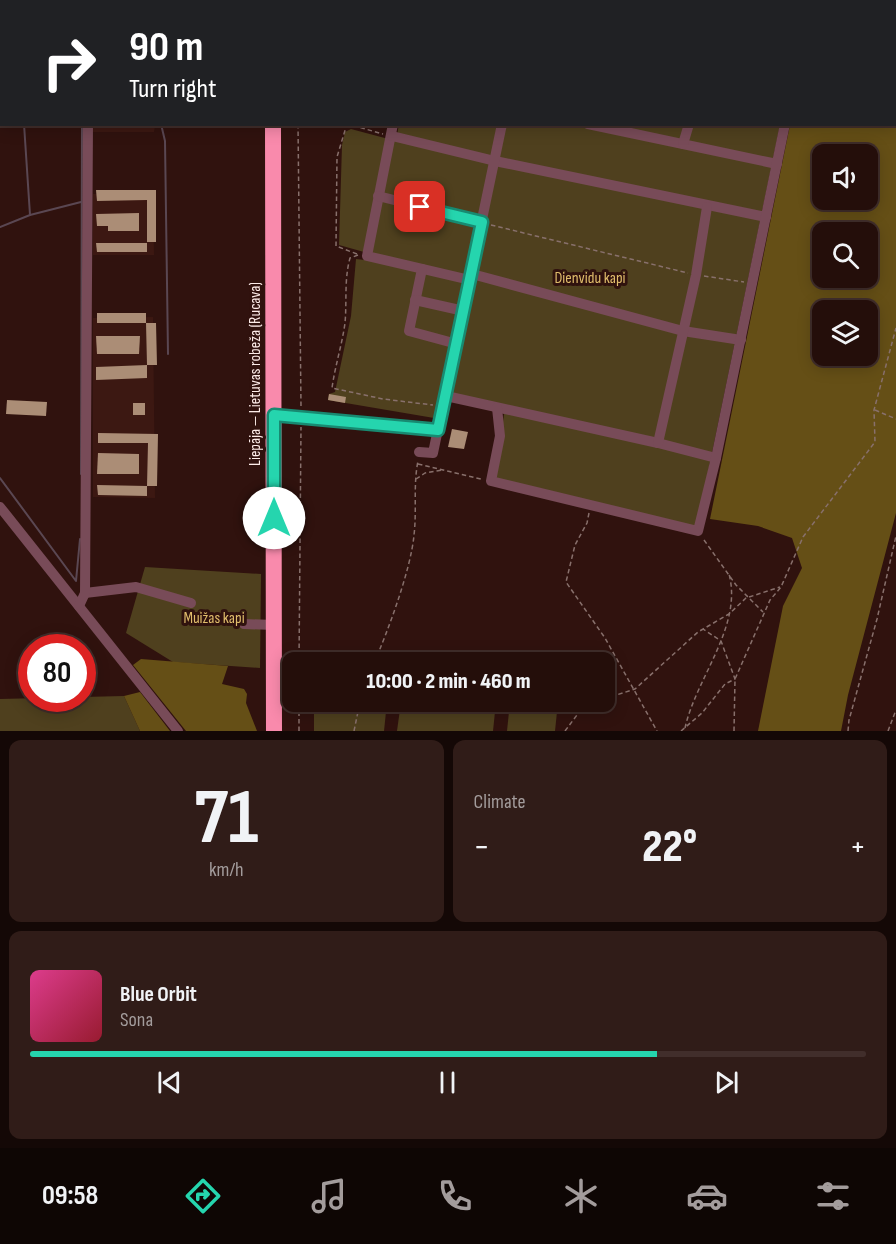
<!DOCTYPE html>
<html lang="en">
<head>
<meta charset="utf-8">
<style>
  body { margin:0; font-family:"Sofia Sans Condensed",sans-serif; background:#301c18; color:#f1f3f6; height:100vh; display:flex; flex-direction:column; font-size:22px; white-space:nowrap }
  * { box-sizing:border-box; margin:0 }
  p { font-size:20px; color:#a39c9c }
  .icon { flex:none; width:33px; height:33px; fill:none; stroke:currentColor; stroke-width:2; stroke-linecap:round; stroke-linejoin:round }
  .map { position:relative; height:731px; overflow:hidden }
  .details { display:flex; flex-direction:column; gap:9px; padding:9px; background:#140806; flex:1 }
  .details>* { flex:none }
  .top-card { position:absolute; left:0px; top:0px; width:897px; height:126px; box-shadow:0 3px 15px #0003,0 0 0 2px #412e2b; background:#202124; color:#fff; overflow:hidden }
  .tools { position:absolute; left:812px; top:144px; display:grid; gap:12px }
  .tools a { display:grid; place-items:center; width:66px; height:66px; border-radius:12px; background:#240e0a; box-shadow:0 3px 15px #0003,0 0 0 2px #412e2b; font-size:30px }
  .speed { position:absolute; left:18px; top:634px; display:flex; gap:12px; font-size:30px; font-weight:700; text-align:center }
  .speed>* { display:grid; place-content:center; width:78px; height:78px; border-radius:50%; background:#240e0a; box-shadow:0 3px 15px #0003,0 0 0 2px #412e2b; line-height:1 }
  .speed .limit { border:9px solid #d22; background:#fff; color:#111 }
  .pin { position:absolute; display:grid; place-items:center; width:51px; height:51px; color:#fff; margin:-26px; border-radius:12px; box-shadow:0 3px 9px #0006 }
  .me { position:absolute; width:66px; margin:-33px; rotate:0deg; stroke-linejoin:round; filter:drop-shadow(0 0 4px #0008) }
  .turn { display:flex; align-items:center; gap:21px; height:126px; padding:0 30px; font-size:27px }
  .turn .icon { width:78px; height:78px; stroke-width:2.5 }
  .turn b { display:block; font-size:42px; line-height:51px }
  .big { font-size:45px; font-weight:800; line-height:1.1 }
  .details .card { flex:1; display:flex; flex-direction:column; justify-content:center; gap:9px; min-width:0; padding:0 21px; border-radius:12px; background:#301c18 }
  .details .dial { align-items:center; gap:0 }
  .dial b { font-size:78px; line-height:1 }
  .song { display:flex; align-items:center; gap:18px }
  .cover { width:72px; height:72px; border-radius:9px; background:linear-gradient(135deg,hsl(330 70% 55%),hsl(350 70% 35%)) }
  .played { height:6px; border-radius:3px; background:linear-gradient(90deg,#25d5ae 75%,#412e2b 75%) }
  .keys { display:flex; justify-content:space-around; direction:ltr }
  .heat { display:flex; justify-content:space-between; align-items:center; font-size:33px; direction:ltr }
  .details .tiles { flex:1; display:grid; gap:9px; grid-template-columns:1fr 1fr }
  .card:last-child { grid-column:span 2 }
  .trip { position:absolute; left:282px; top:652px; width:333px; height:60px; border-radius:12px; background:#240e0a; box-shadow:0 3px 15px #0003,0 0 0 2px #412e2b; font-weight:800; line-height:60px; text-align:center }
  .tabs { display:flex; height:96px; justify-content:space-around; align-items:center; background:#0e0604; color:#a39c9c }
  .tabs .icon { width:42px; height:42px }
  .tabs .active { color:#25d5ae }
  .tabs b { font-size:27px; color:#f1f3f6 }
  .map>svg:first-child { display:block }
</style>
</head>
<body>
<div class="map">
<svg width="896" height="731" viewBox="0 0 896 731">
  <rect width="100%" height="100%" fill="#30120e"/>
  <!-- built -->
  <g fill="#3c1812">
    <polygon points="92,125 155,125 154,132 92,132"/>
    <polygon points="153,193 154,255 93,255 93,194"/>
    <polygon points="153,317 155,498 93,497 93,318"/>
  </g>
  <!-- green -->
  <g fill="#4f401e">
    <polygon points="629,0 794,0 629,2"/>
    <polygon points="399,124 780,125 697,525 694,528 496,479 504,414 441,391 434,418 328,400 329,394 335,392 351,316 356,259 365,260 364,252 339,245 342,145 345,132 351,129 396,141"/>
    <polygon points="145,567 261,574 260,668 173,662 126,633"/>
    <polygon points="124,696 140,731 0,731 0,699"/>
    <polygon points="314,702 387,702 384,731 314,731"/>
    <polygon points="401,702 496,702 493,731 397,731"/>
    <polygon points="510,702 558,702 555,731 507,731"/>
  </g>
  <!-- forest -->
  <g fill="#654f16" fill-rule="evenodd">
    <path d="M896,49V513L848,695L841,731H758L783,606L802,568L792,538L758,526L710,519L790,125L896,124ZM822,154H867V200H822ZM822,232H867V278H822ZM822,310H867V356H822Z"/>
    <polygon points="141,659 228,666 222,684 244,689 247,694 246,703 257,731 186,731 133,665"/>
    <polygon points="140,692 170,731 140,731 124,696"/>
  </g>
  <g fill="none" stroke-linecap="round" stroke-linejoin="round">
    <!-- stream -->
    <g stroke="#5a4752" stroke-width="2">
      <polyline points="15,0 15,2"/>
      <polyline points="109,0 109,2"/>
      <polyline points="24,124 30,215"/>
      <polyline points="161,124 165,141 168,354"/>
      <polyline points="0,227 30,215 81,202"/>
      <polyline points="81,474 82,124"/>
      <polyline points="0,478 76,581 80,539"/>
    </g>
  </g>
  <!-- building -->
  <g fill="#ab8d76">
    <rect x="97" y="124" width="59" height="4"/>
    <polygon points="96,190 156,190 156,242 147,242 147,200 97,201"/>
    <polygon points="139,213 139,231 108,231 108,226 97,226 96,214"/>
    <polygon points="96,243 147,243 147,252 97,252"/>
    <rect x="97" y="313" width="49" height="10"/>
    <polygon points="146,323 156,323 157,365 147,365 147,378 96,380 96,367 147,365"/>
    <polygon points="96,336 140,336 139,354 97,354"/>
    <polygon points="329,394 346,397 345,403 328,400"/>
    <polygon points="7,400 47,402 46,416 6,414"/>
    <rect x="133" y="403" width="12" height="12"/>
    <polygon points="452,429 468,432 464,449 448,447"/>
    <polygon points="98,433 158,434 157,486 147,486 148,443 98,443"/>
    <polygon points="98,453 139,454 139,474 97,474"/>
    <polygon points="97,485 147,486 147,496 98,495"/>
  </g>
  <g fill="none" stroke-linecap="round" stroke-linejoin="round">
    <!-- path -->
    <g stroke="#88706c" stroke-width="1.5" stroke-dasharray="4.5 3" stroke-linecap="butt">
      <polyline points="289,0 289,2"/>
      <polyline points="298,124 301,407"/>
      <polyline points="491,225 688,273"/>
      <polyline points="357,254 336,246 337,157 346,127 355,126 383,134"/>
      <path d="M358,255L350,258C344,280 347,301 345,323C342,345 335,366 332,388L383,399L433,405"/>
      <polyline points="704,276 744,282"/>
      <polyline points="875,410 896,419"/>
      <polyline points="418,464 481,479"/>
      <polyline points="416,479 425,473 442,470"/>
      <polyline points="589,513 587,523 575,545 566,582 605,638 657,731"/>
      <polyline points="704,540 736,585 763,612"/>
      <polyline points="299,663 301,427"/>
      <path d="M374,663C388,631 411,569 414,535C417,510 413,486 418,461"/>
      <polyline points="604,699 635,689 698,632 729,614 746,598 780,587"/>
      <path d="M685,728C696,678 743,626 729,574"/>
      <polyline points="299,731 299,702"/>
      <polyline points="354,731 360,702"/>
      <polyline points="565,731 583,707 596,702"/>
      <polyline points="681,731 702,713 725,684 735,679 721,641 703,629"/>
      <polyline points="734,731 735,679 770,600 781,587 803,537 875,442 874,410 896,328"/>
      <polyline points="848,731 849,720 877,619 896,536"/>
      <polyline points="888,731 896,710"/>
    </g>
    <!-- minor -->
    <g stroke="#784b58" stroke-width="10">
      <polyline points="805,0 806,2"/>
      <polyline points="624,2 624,0"/>
      <polyline points="717,2 717,0"/>
      <polyline points="393,124 367,256 470,280"/>
      <polyline points="588,124 777,164"/>
      <polyline points="392,136 495,161 766,217"/>
      <polyline points="683,144 689,124"/>
      <polyline points="378,196 482,222"/>
      <polyline points="422,269 409,331 457,344"/>
      <polyline points="472,274 683,331 741,340"/>
      <polyline points="415,300 464,311"/>
      <polyline points="446,396 658,443 716,458"/>
      <polyline points="497,408 500,436 491,481 698,531 716,458 785,124"/>
      <polyline points="274,415 438,430"/>
      <polyline points="658,443 696,275 707,207"/>
      <polyline points="419,452 433,453 502,124"/>
      <polyline points="0,507 178,731"/>
      <polyline points="85,593 136,587 191,603"/>
      <polyline points="79,606 85,593 88,124"/>
      <polyline points="244,624 274,625"/>
    </g>
    <!-- highway -->
    <g stroke="#f98aac" stroke-width="16">
      <polyline points="273,0 273,2"/>
      <polyline points="273,124 274,731"/>
    </g>
  </g>
  <g fill="none" stroke-linecap="round" stroke-linejoin="round">
    <!-- route casing -->
    <g stroke="#188a71" stroke-width="15">
      <polyline id="route" points="274,518 274,415 438,430 482,222 420,207"/>
    </g>
    <!-- route -->
    <use href="#route" stroke="#25d5ae" stroke-width="10"/>
  </g>
  <g text-anchor="middle" dominant-baseline="central" stroke-width="6" stroke-linejoin="round" paint-order="stroke">
    <!-- park labels -->
    <g font-size="16" fill="#e0bd6c" stroke="#30120e">
      <text x="590" y="278">Dienvidu kapi</text>
      <text x="214" y="618">Muižas kapi</text>
    </g>
    <!-- street labels -->
    <g font-size="16" fill="#fdece9" stroke="#30120e">
      <text transform="translate(255 374) rotate(-90)">Liepāja — Lietuvas robeža (Rucava)</text>
    </g>
  </g>
</svg>
<div class="tools">
<a><svg class="icon" aria-label="sound" viewBox="0 0 24 24"><path d="M4 9h4l5-4v14l-5-4H4zM17 9q2 3 0 6"/></svg></a>
<a><svg class="icon" aria-label="search" viewBox="0 0 24 24"><circle cx="10" cy="10" r="6"/><path d="M15 15l6 6"/></svg></a>
<a><svg class="icon" aria-label="layers" viewBox="0 0 24 24"><path d="M12 4l9 5-9 5-9-5zM3 14l9 5 9-5"/></svg></a>
</div>
<div class="speed"><div class="limit">80</div></div>
<div class="pin" style="left:420px;top:207px;background:#d93025"><svg class="icon" aria-label="arrive" viewBox="0 0 24 24"><path d="M6 21V4h12l-3 4 3 4H6"/></svg></div>
<svg class="me" style="left:274px;top:518px" viewBox="-20 -20 40 40"><circle r="19" fill="#fff"/><path d="M0-13L10 11 0 6-10 11z" fill="#25d5ae"/></svg>
<div class="trip">10:00 · 2 min · 460 m</div>
<div class="top-card">
<div class="turn"><svg class="icon" aria-label="right" viewBox="0 0 24 24"><path d="M7 20v-9h11M14 6l5 5-5 5"/></svg><div><b>90 m</b>Turn right</div></div>
</div>
</div>
<section class="details">
<div class="tiles">
<div class="card dial"><b>71</b><p>km/h</p></div>
<div class="card"><p>Climate</p>
<div class="heat"><a>−</a><b class="big">22°</b><a>+</a></div>
</div>
<div class="card">
<div class="song"><i class="cover"></i><div><b>Blue Orbit</b><p>Sona</p></div></div>
<div class="played"></div>
<div class="keys"><svg class="icon" aria-label="previous" viewBox="0 0 24 24"><path d="M18 5L8 12l10 7zM5 5v14"/></svg><svg class="icon" aria-label="pause" viewBox="0 0 24 24"><path d="M8 5v14M16 5v14"/></svg><svg class="icon" aria-label="next" viewBox="0 0 24 24"><path d="M6 5l10 7-10 7zM19 5v14"/></svg></div>
</div>
</div>
</section>
<nav class="tabs">
<b>09:58</b>
<svg class="icon active" aria-label="directions" viewBox="0 0 24 24"><path d="M12 3l9 9-9 9-9-9zM9 14v-3h6M13 9l2 2-2 2"/></svg>
<svg class="icon" aria-label="music" viewBox="0 0 24 24"><path d="M9 18V5l10-2v13"/><circle cx="6" cy="18" r="3"/><circle cx="16" cy="16" r="3"/></svg>
<svg class="icon" aria-label="phone" viewBox="0 0 24 24"><path d="M5 4h4l2 5-3 2q2 4 5 5l2-3 5 2v4C11 20 4 13 5 4z"/></svg>
<svg class="icon" aria-label="climate" viewBox="0 0 24 24"><path d="M12 3v18M4 7l16 10M4 17L20 7"/></svg>
<svg class="icon" aria-label="car" viewBox="0 0 24 24"><path d="M5 17H2v-5l4-1 3-4h7l3 4 3 1v5h-3M9 17h6M6 11h13"/><circle cx="7" cy="17" r="2"/><circle cx="17" cy="17" r="2"/></svg>
<svg class="icon" aria-label="filters" viewBox="0 0 24 24"><path d="M4 7h16M4 17h16"/><circle cx="9" cy="7" r="2"/><circle cx="15" cy="17" r="2"/></svg>
</nav>
</body>
</html>
